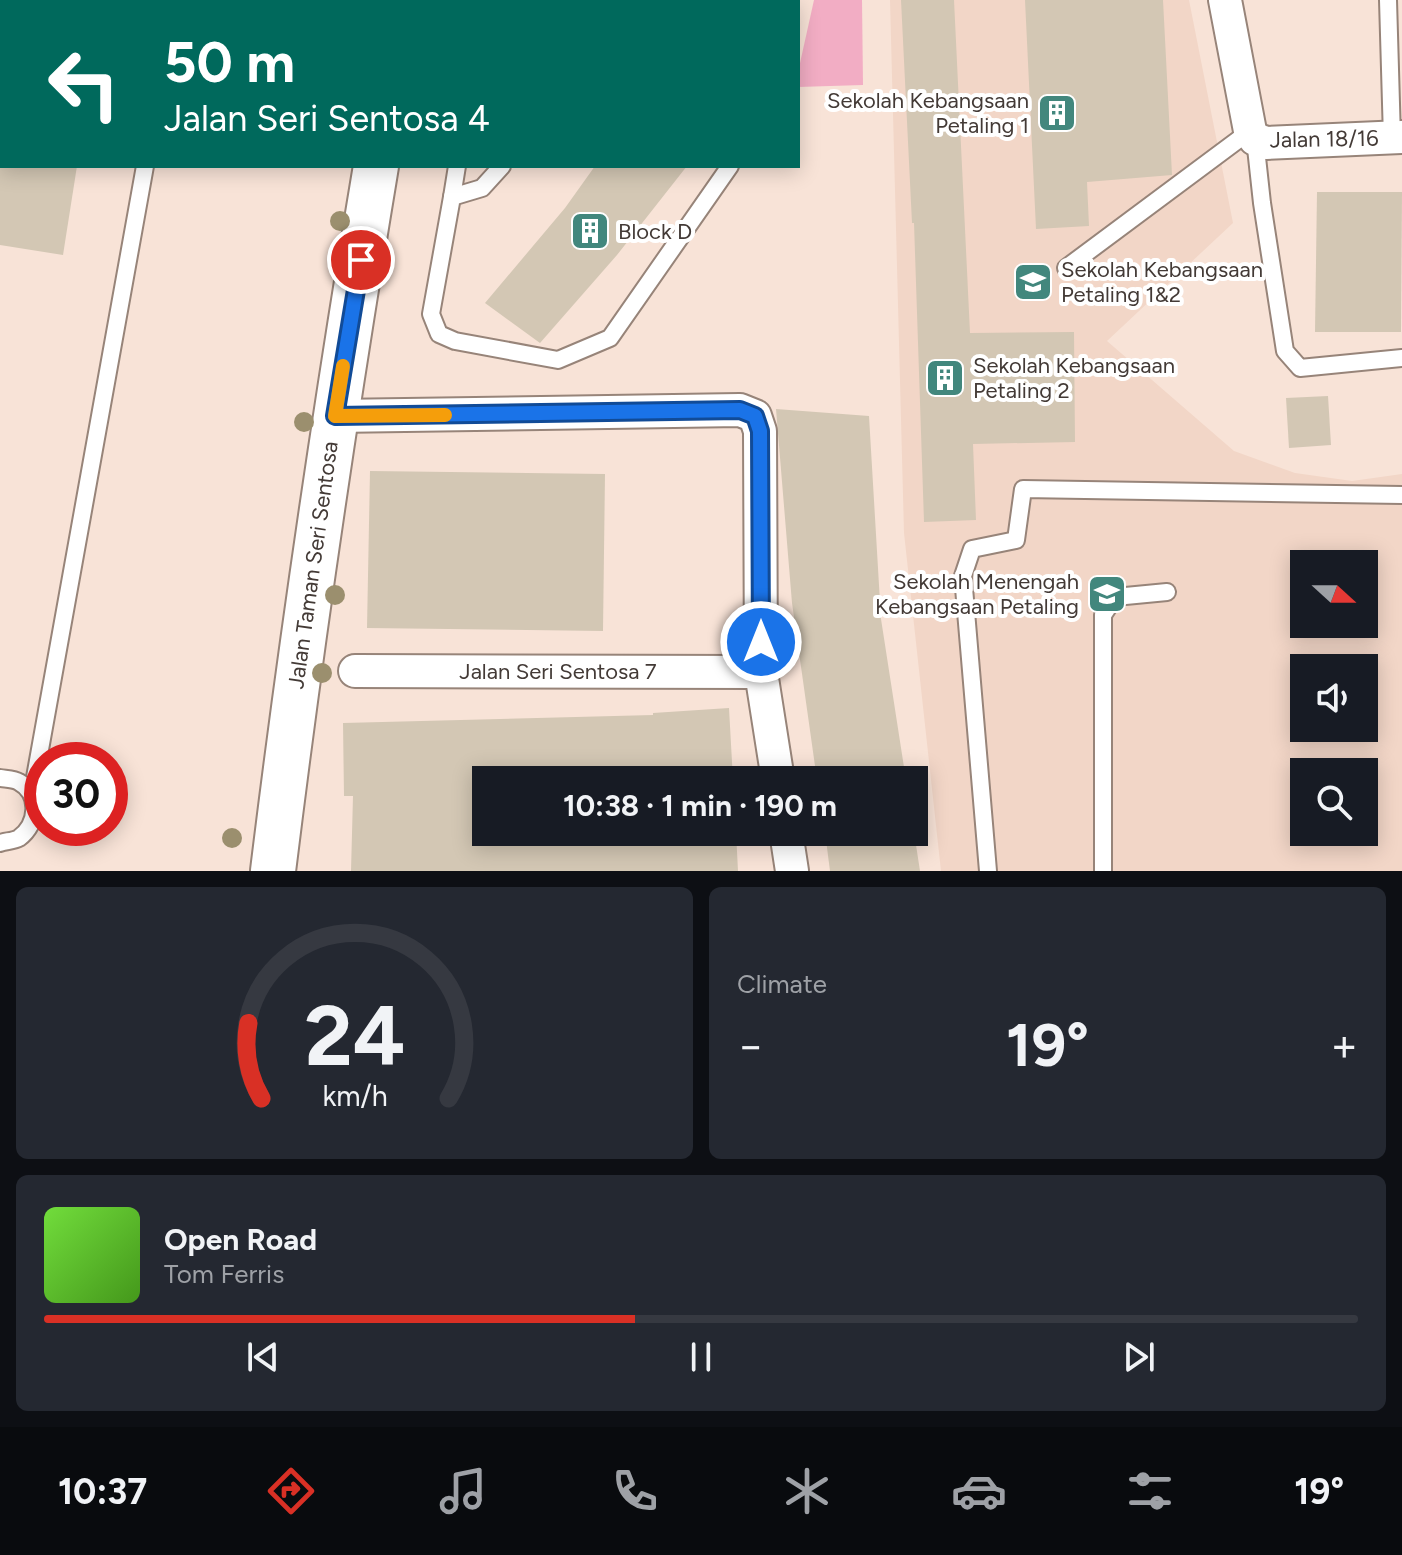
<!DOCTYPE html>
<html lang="en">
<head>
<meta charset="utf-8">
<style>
  body { margin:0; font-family:Figtree,sans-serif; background:#242831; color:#f1f3f6; height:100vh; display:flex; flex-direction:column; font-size:30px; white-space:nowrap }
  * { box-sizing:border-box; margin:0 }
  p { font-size:26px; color:#9ea1a6 }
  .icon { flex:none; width:44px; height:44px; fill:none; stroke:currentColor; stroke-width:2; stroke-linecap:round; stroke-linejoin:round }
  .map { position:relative; height:871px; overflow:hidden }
  .sheet { display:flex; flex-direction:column; gap:16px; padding:16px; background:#0d0f14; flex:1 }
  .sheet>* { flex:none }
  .hud { position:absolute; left:0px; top:0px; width:800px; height:168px; box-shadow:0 4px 20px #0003; background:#00695c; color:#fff; overflow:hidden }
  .needle { width:52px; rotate:111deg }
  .controls { position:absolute; left:1290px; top:550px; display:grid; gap:16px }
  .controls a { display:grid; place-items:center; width:88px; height:88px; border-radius:0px; background:#171b24; box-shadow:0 4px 20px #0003; font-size:40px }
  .speed { position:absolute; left:24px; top:742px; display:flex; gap:16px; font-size:40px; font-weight:700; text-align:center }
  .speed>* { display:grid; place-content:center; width:104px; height:104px; border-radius:50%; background:#171b24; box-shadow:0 4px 20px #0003; line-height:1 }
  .speed .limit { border:12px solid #d22; background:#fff; color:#111 }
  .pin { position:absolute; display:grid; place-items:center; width:68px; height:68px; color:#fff; margin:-34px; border:4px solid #fff; border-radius:50%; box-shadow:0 2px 8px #0007 }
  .me { position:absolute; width:88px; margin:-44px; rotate:0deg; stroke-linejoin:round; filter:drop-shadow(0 0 6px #0008) }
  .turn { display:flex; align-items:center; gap:28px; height:168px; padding:0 32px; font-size:36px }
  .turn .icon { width:104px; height:104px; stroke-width:2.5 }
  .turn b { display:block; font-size:56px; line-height:68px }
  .big { font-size:60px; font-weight:700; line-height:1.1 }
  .sheet .widget { flex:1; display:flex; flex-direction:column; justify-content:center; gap:12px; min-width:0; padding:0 28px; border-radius:12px; background:#242831 }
  .sheet .dial { align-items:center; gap:0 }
  .dial svg { height:208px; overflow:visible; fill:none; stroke:#363941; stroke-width:7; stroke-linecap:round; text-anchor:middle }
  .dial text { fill:#f1f3f6; stroke:none }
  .song { display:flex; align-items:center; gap:24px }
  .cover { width:96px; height:96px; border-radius:12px; background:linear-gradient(135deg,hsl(100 70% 55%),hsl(100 70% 35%)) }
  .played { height:8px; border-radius:4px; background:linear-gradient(90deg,#d93025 45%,#363941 45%) }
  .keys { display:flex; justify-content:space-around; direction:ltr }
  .heat { display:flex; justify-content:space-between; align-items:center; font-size:44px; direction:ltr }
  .sheet .tiles { flex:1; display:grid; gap:16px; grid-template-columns:1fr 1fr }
  .widget:last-child { grid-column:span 2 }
  .trip { position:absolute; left:472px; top:766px; width:456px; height:80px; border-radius:0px; background:#171b24; box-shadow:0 4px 20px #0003; font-weight:700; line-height:80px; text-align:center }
  .dock { display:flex; height:128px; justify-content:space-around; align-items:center; background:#090b0e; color:#9ea1a6 }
  .dock .icon { width:56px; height:56px }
  .dock .selected { color:#d93025 }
  .dock b { font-size:36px; color:#f1f3f6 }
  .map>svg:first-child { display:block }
</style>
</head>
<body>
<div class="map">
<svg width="1402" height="871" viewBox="0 0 1402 871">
  <rect width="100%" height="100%" fill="#f8e3d7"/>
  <!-- built -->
  <path fill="#f2d6c7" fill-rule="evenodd" d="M890,0H1189L1233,223L1107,341L1234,451L1295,473L1352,481L1402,474V871H941L904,533ZM1304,564H1364V624H1304ZM1304,668H1364V728H1304ZM1304,772H1364V832H1304Z"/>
  <!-- water -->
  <polygon fill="#f2adc4" points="814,0 862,0 863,85 798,87 798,72"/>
  <!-- building -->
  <g fill="#d3c7b4">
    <polygon points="901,0 954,0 970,333 1074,332 1075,442 973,444 976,520 924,522 914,223 912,223"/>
    <polygon points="1025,0 1163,0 1172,175 1087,182 1089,226 1036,229"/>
    <polygon points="0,166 77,166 63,255 0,245"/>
    <polygon points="595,166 687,166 617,255 540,343 485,303 565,208"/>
    <polygon points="1317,192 1402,192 1401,332 1315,332"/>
    <polygon points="1328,396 1331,445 1289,448 1286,398"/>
    <polygon points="776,409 869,416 881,619 906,780 817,780 792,603"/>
    <polygon points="370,471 605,474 603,631 367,628"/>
    <polygon points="729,708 733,780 486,780 486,832 736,832 738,871 351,871 353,796 344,796 343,723 653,715 653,713"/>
    <polygon points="825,832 914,832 920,871 830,871"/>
  </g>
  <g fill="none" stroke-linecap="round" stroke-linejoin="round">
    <!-- lane casing -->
    <g stroke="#978479" stroke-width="20">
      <g id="lane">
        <polyline points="1388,0 1392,138"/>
        <polyline points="172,2 172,0"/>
        <polyline points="468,2 468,0"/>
        <polyline points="528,2 529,0"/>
        <polyline points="609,2 610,0"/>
        <polyline points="1255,139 1262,203 1285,351 1300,368 1402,358"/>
        <polyline points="502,166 482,188 452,197 431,314 439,334 455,341 558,360 610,338 730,166"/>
        <polyline points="452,197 457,166"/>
        <polyline points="1066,268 1250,131"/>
        <path d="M0,778C6,779 14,779 19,782C41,794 38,824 19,838C14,841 6,841 0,843"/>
        <polyline points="32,794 145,166"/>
        <polyline points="988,871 963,576 972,549 1016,540 1023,489 1402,495"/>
        <polyline points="1103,871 1103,615 1115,597 1167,592"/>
      </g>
    </g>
    <!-- street casing -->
    <g stroke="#978479" stroke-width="36">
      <g id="street">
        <polyline points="1225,0 1250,131 1255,139 1266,143 1402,137"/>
        <polyline points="335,416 740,410 755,416 760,431 761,672 778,780"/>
        <polyline points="355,671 761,672"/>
        <polyline points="786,832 792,871"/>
      </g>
    </g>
    <!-- secondary casing -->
    <g stroke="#978479" stroke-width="48">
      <g id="secondary">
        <polyline points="402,2 403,0"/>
        <path d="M273,871C302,635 337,400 376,166"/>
      </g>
    </g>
    <!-- lane -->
    <use href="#lane" stroke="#fff" stroke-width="16"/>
    <!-- street -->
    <use href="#street" stroke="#fff" stroke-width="32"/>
    <!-- secondary -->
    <use href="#secondary" stroke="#fff" stroke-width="44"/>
  </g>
  <!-- trees -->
  <g fill="#9b8f6e">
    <circle cx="340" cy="221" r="10"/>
    <circle cx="304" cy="422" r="10"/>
    <circle cx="335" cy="595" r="10"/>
    <circle cx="322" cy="673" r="10"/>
    <circle cx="232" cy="838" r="10"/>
  </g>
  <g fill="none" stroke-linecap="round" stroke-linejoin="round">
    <!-- route casing -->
    <g stroke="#114b97" stroke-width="20">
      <polyline id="route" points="361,260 335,416 740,410 755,416 760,431 761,642"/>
    </g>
    <!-- route -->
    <use href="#route" stroke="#1a73e8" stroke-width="14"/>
    <!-- slow -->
    <polyline stroke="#f59e0b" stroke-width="14" points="343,366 335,416 445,415"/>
  </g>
  <!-- icons -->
  <defs>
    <g id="building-square" transform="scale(2)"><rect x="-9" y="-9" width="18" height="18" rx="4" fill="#42877d" stroke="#fff"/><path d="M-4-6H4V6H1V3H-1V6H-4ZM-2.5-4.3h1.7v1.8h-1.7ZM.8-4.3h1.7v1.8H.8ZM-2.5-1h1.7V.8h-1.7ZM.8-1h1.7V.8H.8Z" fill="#fff"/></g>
    <g id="school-square" transform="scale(2)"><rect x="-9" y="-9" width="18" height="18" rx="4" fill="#42877d" stroke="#fff"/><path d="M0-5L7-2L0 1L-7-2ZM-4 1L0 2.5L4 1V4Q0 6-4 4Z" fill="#fff"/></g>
  </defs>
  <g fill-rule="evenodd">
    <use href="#building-square" x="1057" y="113"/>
    <use href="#building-square" x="590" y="231"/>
    <use href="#school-square" x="1033" y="282"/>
    <use href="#building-square" x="945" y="378"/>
    <use href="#school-square" x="1107" y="594"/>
  </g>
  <g text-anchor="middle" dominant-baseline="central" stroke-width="8" stroke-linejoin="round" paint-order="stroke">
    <!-- poi labels -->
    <g font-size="22" fill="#433a36" stroke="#fff" text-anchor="start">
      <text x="1029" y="100" text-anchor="end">Sekolah Kebangsaan<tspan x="1029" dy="25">Petaling 1</tspan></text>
      <text x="618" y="231">Block D</text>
      <text x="1061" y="269">Sekolah Kebangsaan<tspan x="1061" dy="25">Petaling 1&amp;2</tspan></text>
      <text x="973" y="365">Sekolah Kebangsaan<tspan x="973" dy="25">Petaling 2</tspan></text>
      <text x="1079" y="581" text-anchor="end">Sekolah Menengah<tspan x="1079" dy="25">Kebangsaan Petaling</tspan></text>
    </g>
    <!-- street labels -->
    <g font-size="22" fill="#433a36" stroke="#fff">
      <text transform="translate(1324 139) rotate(-1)">Jalan 18/16</text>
      <text transform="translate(313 565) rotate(-82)">Jalan Taman Seri Sentosa</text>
      <text x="558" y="671">Jalan Seri Sentosa 7</text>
    </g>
  </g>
</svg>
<div class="controls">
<a><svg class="needle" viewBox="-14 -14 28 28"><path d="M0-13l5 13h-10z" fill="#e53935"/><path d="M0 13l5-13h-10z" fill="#9ea1a6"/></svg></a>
<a><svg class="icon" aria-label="sound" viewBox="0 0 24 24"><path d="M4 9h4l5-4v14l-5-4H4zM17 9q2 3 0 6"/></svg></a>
<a><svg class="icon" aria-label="search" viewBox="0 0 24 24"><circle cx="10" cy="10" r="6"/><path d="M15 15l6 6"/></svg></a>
</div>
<div class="speed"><div class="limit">30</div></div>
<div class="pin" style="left:361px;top:260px;background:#d93025"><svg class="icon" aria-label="arrive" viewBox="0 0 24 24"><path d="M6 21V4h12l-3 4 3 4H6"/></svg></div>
<svg class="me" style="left:761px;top:642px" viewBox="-20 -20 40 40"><circle r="17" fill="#1a73e8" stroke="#fff" stroke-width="3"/><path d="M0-11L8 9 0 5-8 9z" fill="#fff"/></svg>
<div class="trip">10:38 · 1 min · 190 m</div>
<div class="hud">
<div class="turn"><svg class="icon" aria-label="left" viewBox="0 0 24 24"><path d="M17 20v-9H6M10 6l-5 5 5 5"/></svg><div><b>50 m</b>Jalan Seri Sentosa 4</div></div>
</div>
</div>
<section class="sheet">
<div class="tiles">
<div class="widget dial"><svg viewBox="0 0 100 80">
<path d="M14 69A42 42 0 1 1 86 69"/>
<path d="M14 69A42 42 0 0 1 9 40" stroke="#d93025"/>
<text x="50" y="56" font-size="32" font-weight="700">24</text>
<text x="50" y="72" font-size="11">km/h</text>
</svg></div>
<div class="widget"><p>Climate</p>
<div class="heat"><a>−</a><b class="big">19°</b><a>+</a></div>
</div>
<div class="widget">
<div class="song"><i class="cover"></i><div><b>Open Road</b><p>Tom Ferris</p></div></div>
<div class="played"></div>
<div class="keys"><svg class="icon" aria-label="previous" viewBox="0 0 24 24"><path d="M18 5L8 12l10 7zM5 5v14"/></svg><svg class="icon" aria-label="pause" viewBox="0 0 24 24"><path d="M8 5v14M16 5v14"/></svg><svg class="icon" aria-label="next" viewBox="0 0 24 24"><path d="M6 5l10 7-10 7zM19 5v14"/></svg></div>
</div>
</div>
</section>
<nav class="dock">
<b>10:37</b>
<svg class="icon selected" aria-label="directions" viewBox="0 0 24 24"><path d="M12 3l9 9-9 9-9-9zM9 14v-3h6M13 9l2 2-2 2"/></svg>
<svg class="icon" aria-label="music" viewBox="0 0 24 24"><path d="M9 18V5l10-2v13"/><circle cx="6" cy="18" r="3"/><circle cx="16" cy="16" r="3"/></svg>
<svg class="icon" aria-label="phone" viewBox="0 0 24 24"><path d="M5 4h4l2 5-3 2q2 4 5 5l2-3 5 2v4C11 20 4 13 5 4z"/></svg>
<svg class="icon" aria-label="climate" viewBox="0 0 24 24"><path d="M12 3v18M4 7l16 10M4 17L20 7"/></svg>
<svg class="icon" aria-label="car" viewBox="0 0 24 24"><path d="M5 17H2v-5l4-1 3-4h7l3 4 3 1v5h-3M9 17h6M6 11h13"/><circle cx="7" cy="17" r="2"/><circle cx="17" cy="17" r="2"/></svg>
<svg class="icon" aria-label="filters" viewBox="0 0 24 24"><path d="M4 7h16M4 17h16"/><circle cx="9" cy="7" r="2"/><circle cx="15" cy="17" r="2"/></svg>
<b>19°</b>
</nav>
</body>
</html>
